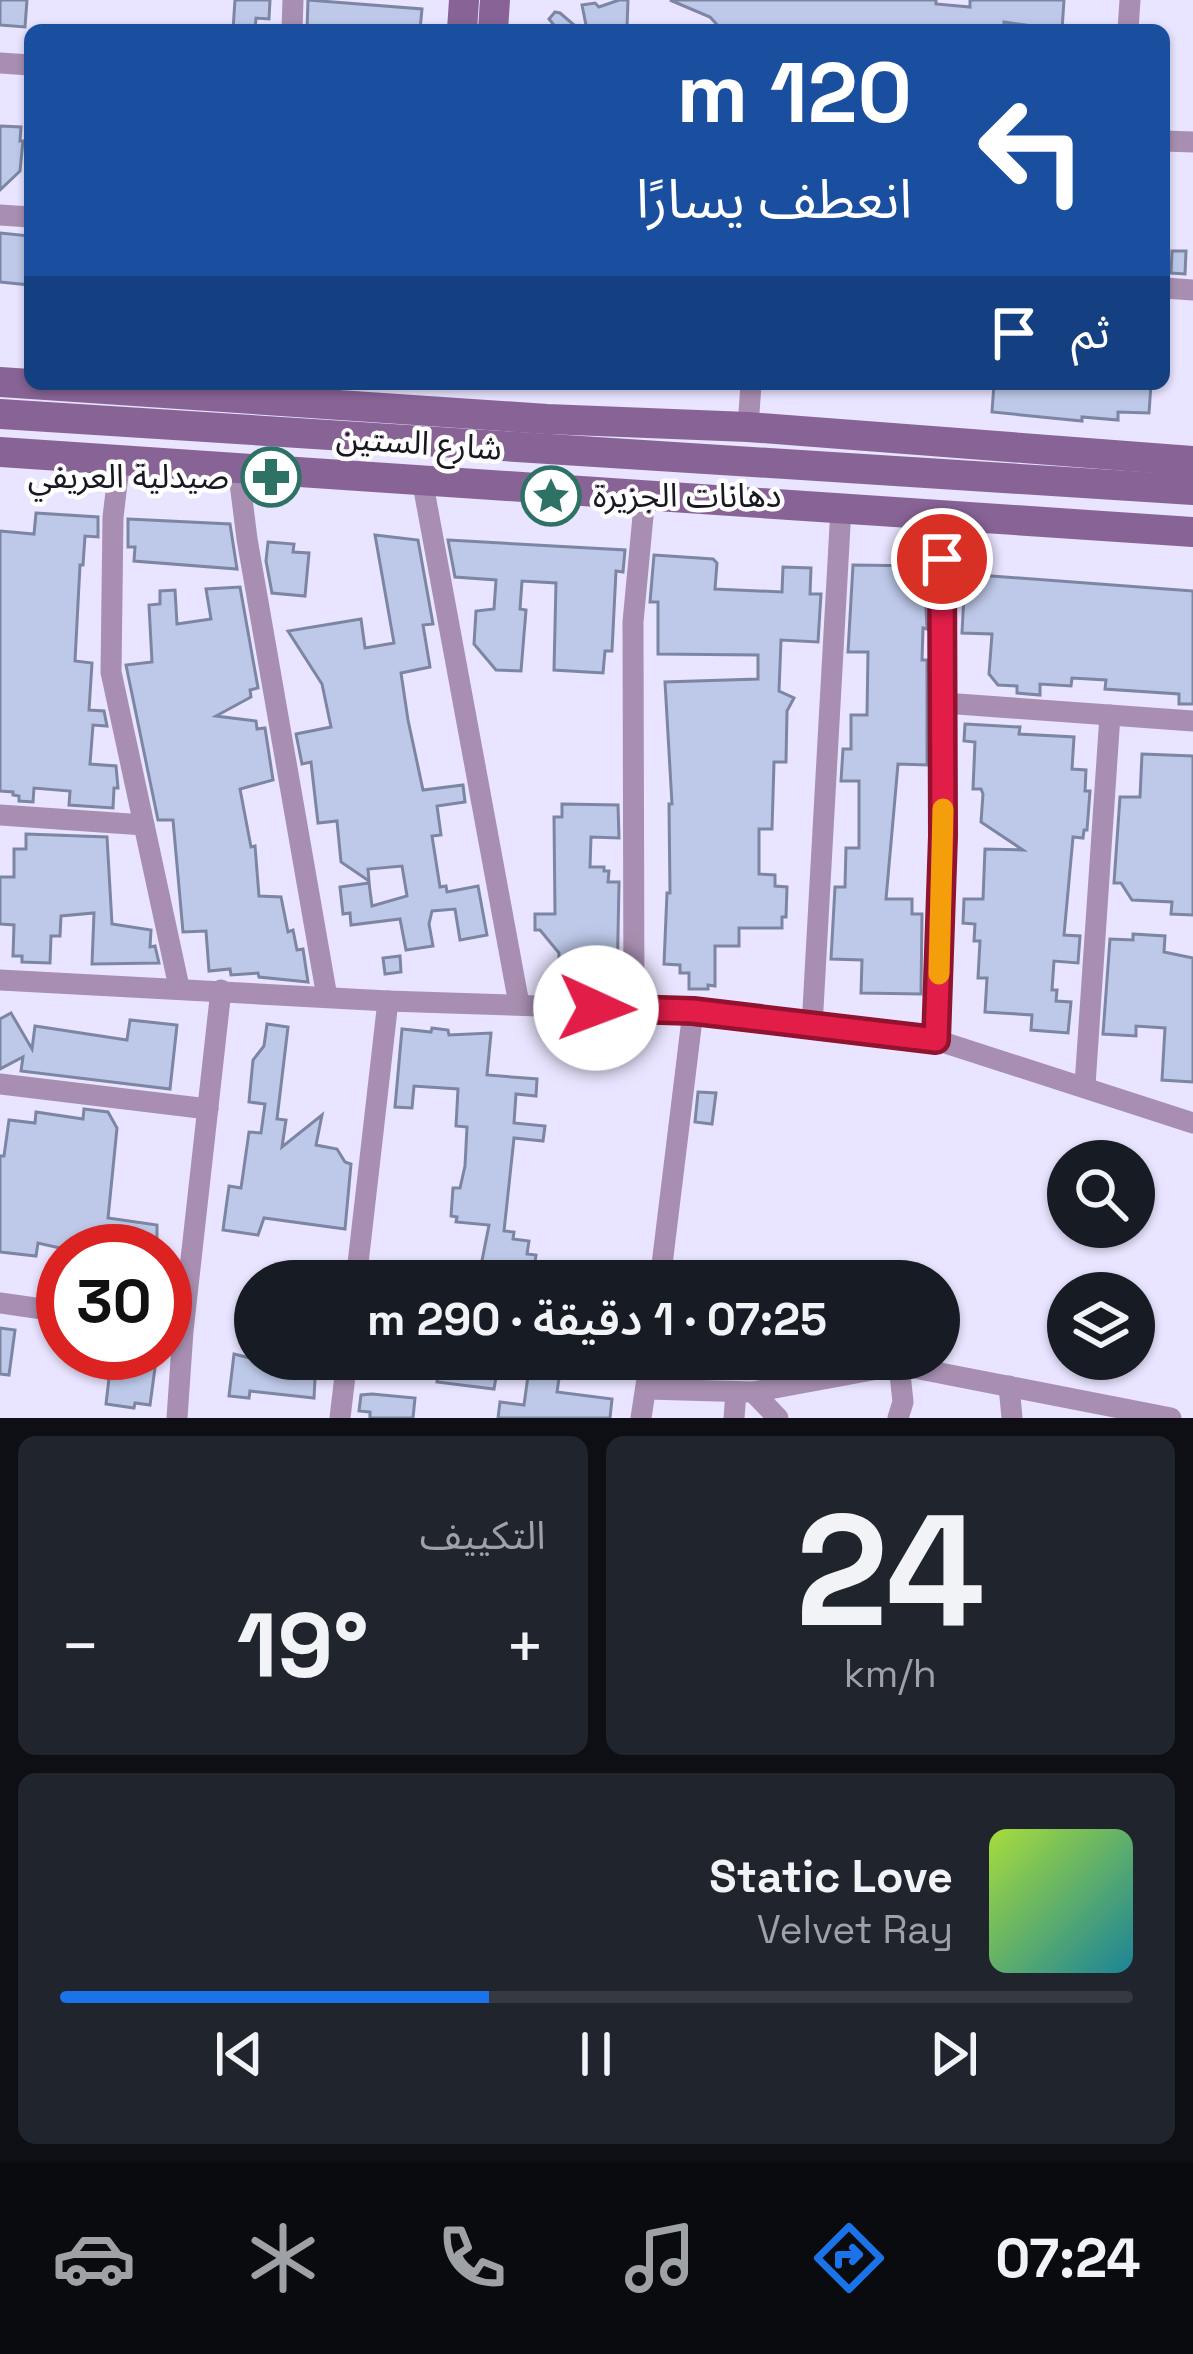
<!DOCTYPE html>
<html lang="ar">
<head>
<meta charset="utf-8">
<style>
  body { margin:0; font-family:"Space Grotesk","Noto Sans Arabic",sans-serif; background:#20242c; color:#f1f3f6; direction:rtl; height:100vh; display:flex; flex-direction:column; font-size:45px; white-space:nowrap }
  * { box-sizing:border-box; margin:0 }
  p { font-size:39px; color:#9ea1a6 }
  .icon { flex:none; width:66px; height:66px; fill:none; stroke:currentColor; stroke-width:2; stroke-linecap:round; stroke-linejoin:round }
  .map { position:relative; height:1418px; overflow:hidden; direction:ltr }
  .side { display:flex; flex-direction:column; gap:18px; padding:18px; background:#0d0f14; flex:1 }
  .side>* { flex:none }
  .top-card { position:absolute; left:24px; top:24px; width:1146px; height:366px; border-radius:18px; box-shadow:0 3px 9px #0004; direction:rtl; background:#1a4fa0; color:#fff; overflow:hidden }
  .controls { position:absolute; left:1047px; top:1140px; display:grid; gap:24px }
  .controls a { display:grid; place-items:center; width:108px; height:108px; border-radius:50%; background:#171b24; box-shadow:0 3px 9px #0004; font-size:60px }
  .speed { position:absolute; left:36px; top:1224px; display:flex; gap:24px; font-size:60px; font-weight:700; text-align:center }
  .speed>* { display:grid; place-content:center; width:156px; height:156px; border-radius:50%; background:#171b24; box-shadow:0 3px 9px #0004; line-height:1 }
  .speed .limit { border:18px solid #d22; background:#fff; color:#111 }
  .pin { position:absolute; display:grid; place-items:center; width:102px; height:102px; color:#fff; margin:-51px; border:6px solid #fff; border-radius:50%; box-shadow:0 3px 12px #0007 }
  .me { position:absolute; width:132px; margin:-66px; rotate:92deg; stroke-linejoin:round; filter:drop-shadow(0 0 9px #0008) }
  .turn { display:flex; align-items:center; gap:42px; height:252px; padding:0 60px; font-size:54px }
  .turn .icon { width:156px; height:156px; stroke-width:2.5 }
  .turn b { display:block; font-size:84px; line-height:102px }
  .then { display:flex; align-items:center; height:114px; padding:0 60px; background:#0003; gap:24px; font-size:45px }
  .big { font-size:90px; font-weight:600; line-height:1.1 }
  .side .card { flex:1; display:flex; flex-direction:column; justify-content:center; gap:18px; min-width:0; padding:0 42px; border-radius:18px; background:#20242c }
  .side .dial { align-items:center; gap:0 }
  .dial b { font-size:156px; line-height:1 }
  .song { display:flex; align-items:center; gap:36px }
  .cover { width:144px; height:144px; border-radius:18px; background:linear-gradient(135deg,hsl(80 70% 55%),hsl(190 70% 35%)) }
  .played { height:12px; border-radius:6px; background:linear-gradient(90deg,#1a73e8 40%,#363941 40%) }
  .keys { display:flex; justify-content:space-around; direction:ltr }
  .heat { display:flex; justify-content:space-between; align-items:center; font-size:66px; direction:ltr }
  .side .tiles { flex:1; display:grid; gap:18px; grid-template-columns:1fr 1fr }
  .card:last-child { grid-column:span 2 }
  .trip { position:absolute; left:234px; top:1260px; width:726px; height:120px; border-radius:60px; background:#171b24; box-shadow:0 3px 9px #0004; font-weight:600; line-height:120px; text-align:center; direction:rtl }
  .tab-bar { display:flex; height:192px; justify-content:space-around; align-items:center; background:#090b0e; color:#9ea1a6 }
  .tab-bar .icon { width:84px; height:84px }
  .tab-bar .active { color:#1a73e8 }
  .tab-bar b { font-size:54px; color:#f1f3f6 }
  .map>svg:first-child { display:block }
</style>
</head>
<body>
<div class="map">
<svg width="1193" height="1418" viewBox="0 0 1193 1418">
  <rect width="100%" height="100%" fill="#e9e4ff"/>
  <!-- building -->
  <g fill="#bec9e9" stroke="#7c86a3" stroke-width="3">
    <polygon points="0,0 27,0 25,27 0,25"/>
    <polygon points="235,0 270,0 269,19 256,18 255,30 233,30"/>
    <polygon points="308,0 422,9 420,30 307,30"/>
    <polygon points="619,0 628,0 627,27 587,30 582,5 595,3 599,7"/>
    <polygon points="670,0 936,0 936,4 970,7 970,0 1064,0 1062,30 1004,22 1004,30 722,30 710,17"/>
    <polygon points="555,12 560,13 580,30 558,30 549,19"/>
    <polygon points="0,126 21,127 20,141 23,141 20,171 0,190"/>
    <polygon points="0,233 30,236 30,285 0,282"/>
    <polygon points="1172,251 1186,251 1185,274 1171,273"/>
    <polygon points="994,384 1095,387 1096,384 1151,384 1149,413 1118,412 1118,420 1082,417 1082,421 992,412"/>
    <polygon points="36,513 98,517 98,537 85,536 83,565 80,565 75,661 92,663 89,710 104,711 107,726 93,725 90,764 116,766 118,788 114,788 113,808 69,805 70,791 34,788 33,802 19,801 19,796 13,795 13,792 0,791 0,531 34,534"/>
    <polygon points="128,519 230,524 237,569 134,561 135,547 128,547"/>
    <polygon points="375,535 418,540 433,624 423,625 430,667 401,673 408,720 423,790 463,785 465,802 437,806 441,835 432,836 440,887 446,886 447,892 478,886 487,935 460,940 455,909 432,911 429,924 433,946 406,950 400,919 351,925 350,913 343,914 340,887 369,883 372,906 407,896 402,866 368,869 369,881 341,862 337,821 318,823 311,762 302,764 296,734 331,727 322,684 288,631 361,619 365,648 394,643"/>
    <polygon points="448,540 625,550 623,572 616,571 612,651 605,651 603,673 554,670 556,583 522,581 520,609 526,610 521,671 496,670 474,644 476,611 494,609 496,580 455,577"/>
    <polygon points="268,542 294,544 293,552 309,553 305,596 272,593 266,561"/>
    <polygon points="654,555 713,559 717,563 715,589 782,592 783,567 811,568 810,594 821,594 818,642 781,640 779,691 794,698 787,711 786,762 774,762 772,829 759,829 759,874 775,875 775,886 787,887 786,917 782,917 782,928 739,928 739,946 715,946 715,986 708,985 708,989 689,989 689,973 680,973 680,965 664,964 667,893 670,893 669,804 672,804 665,682 758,679 758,655 658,654 658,602 650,602"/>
    <polygon points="853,565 922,566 924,572 927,629 923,628 922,660 927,660 927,765 898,764 886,899 912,899 912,914 922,914 921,994 861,993 862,960 831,959 835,887 845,887 846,848 859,848 859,781 841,781 843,749 851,749 851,715 867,715 868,652 848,652"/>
    <polygon points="965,574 1193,591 1193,704 1179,704 1179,694 1105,689 1106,680 1072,678 1071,686 1040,684 1040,695 1017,693 1017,686 998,685 989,674 992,634 962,633"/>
    <polygon points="240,587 258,688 250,690 251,697 216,716 256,721 257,729 265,728 273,780 240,789 251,847 255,846 259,896 281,897 288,932 293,930 297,950 303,949 308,982 259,977 258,973 231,975 230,969 209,971 206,931 183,932 173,820 158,820 126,665 152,662 149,605 160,604 160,591 175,590 177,624 211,619 206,589"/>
    <polygon points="965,724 1020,727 1019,734 1074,737 1072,769 1086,770 1085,791 1090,791 1087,830 1084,830 1083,838 1073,837 1064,935 1080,936 1078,963 1054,961 1052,990 1057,990 1056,1001 1071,1002 1068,1033 1031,1030 1032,1015 985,1012 987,978 978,978 980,941 974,941 975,924 963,923 964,899 983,899 985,849 1023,850 981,822 983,794 981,789 973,789 975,742 964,741"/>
    <polygon points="1142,754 1193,756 1193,915 1171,914 1172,902 1132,900 1121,883 1114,883 1120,797 1140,797"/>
    <polygon points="562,804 618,805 619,838 591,837 590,867 604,867 604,871 609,871 608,882 619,882 617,986 558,984 559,953 540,930 535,930 535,914 555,914 554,817 562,817"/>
    <polygon points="26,834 107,837 112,924 151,930 150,947 155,946 159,963 92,964 94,913 61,916 60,936 51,936 50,963 22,962 22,956 13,956 14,925 0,924 0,877 14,877 14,849 26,849"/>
    <polygon points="1133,934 1165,936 1164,952 1193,958 1193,1082 1162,1080 1165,1028 1136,1026 1136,1036 1103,1034 1110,939 1133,940"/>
    <polygon points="400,956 401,972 385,974 383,958"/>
    <polygon points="11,1013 32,1049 35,1026 127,1040 130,1020 177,1025 170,1089 21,1071 23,1057 0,1069 0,1019"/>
    <polygon points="267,1024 288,1027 277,1119 286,1120 282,1147 322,1115 316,1145 337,1149 345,1162 351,1164 345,1229 264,1218 258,1235 223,1230 229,1186 241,1188 249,1132 261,1133 265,1104 249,1102 253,1060 264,1046"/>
    <polygon points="432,1028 448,1030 449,1035 491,1033 487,1075 537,1079 536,1096 516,1094 514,1123 545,1126 543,1141 514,1138 504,1231 514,1232 513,1239 529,1241 527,1254 536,1255 535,1262 601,1272 600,1281 478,1281 489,1225 456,1222 457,1217 451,1216 453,1188 460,1188 465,1166 467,1127 456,1126 458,1089 414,1086 412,1108 395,1107 402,1029 431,1032"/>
    <polygon points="698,1092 716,1093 712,1124 695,1122"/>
    <polygon points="84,1109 108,1112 117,1128 108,1218 157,1225 157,1251 73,1251 38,1243 36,1256 0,1252 0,1156 4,1156 9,1120 35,1123 36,1112 83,1119"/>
    <polygon points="0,1328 15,1330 9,1375 0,1374"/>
    <polygon points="112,1353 157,1353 150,1405 135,1403 134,1408 106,1404"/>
    <polygon points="234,1354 254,1359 316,1359 314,1398 250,1391 249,1398 229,1396"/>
    <polygon points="440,1359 562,1359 557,1392 612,1399 610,1418 498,1418 500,1402 524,1405 528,1376 497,1372 494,1389 437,1382"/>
    <polygon points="372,1394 415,1398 413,1418 370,1418 370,1412 359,1411 361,1395"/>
  </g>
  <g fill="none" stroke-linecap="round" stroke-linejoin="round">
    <!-- street -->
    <g stroke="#a88fb2" stroke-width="21">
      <polyline points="292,30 293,0"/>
      <polyline points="1128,30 1130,0"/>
      <polyline points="0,63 30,65"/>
      <polyline points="1164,141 1193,142"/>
      <polyline points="0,215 30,217"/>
      <polyline points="1164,288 1193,290"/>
      <polyline points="748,427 751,384"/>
      <polyline points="120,459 113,517 111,672 179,987"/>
      <polyline points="238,467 247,539 327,997"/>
      <polyline points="422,479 519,1004"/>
      <polyline points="944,703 1193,721"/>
      <polyline points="0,815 144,825"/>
      <polyline points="0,980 388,1001 693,1011 936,1040 1193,1123"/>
      <polyline points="634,1010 633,622 645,495"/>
      <polyline points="812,1027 841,508"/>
      <polyline points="936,1040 942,880 942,559 946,514"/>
      <polyline points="0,1084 208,1109"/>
      <polyline points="1085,1085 1110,715"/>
      <polyline points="356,1281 388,1001"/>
      <polyline points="660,1281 693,1011"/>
      <polyline points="0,1303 63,1312"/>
      <polyline points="1009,1386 1012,1418"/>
      <polyline points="647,1389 753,1392 899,1365 1171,1418"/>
      <polyline points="753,1392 778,1418"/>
      <polyline points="177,1418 183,1331 221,990"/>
      <polyline points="340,1418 347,1359"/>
      <polyline points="641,1418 650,1359"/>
      <polyline points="734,1418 736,1392"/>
      <polyline points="898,1418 903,1402 899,1365"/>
    </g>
    <!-- secondary -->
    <g stroke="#886496" stroke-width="30">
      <polyline points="462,30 464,0"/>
      <polyline points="493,30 495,0"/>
      <polyline points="0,382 547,419 748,427 1193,461"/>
      <polyline points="0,414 1193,490"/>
      <polyline points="0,452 1193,532"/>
    </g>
  </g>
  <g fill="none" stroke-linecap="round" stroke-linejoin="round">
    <!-- route casing -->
    <g stroke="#92132f" stroke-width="30">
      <polyline id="route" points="596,1008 693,1011 936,1040 943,836 942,559"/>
    </g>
    <!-- route -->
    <use href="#route" stroke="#e11d48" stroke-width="21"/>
    <!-- slow -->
    <polyline stroke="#f59e0b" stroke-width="21" points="939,974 943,809"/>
  </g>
  <!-- icons -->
  <defs>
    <g id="pharmacy-ring" transform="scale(3)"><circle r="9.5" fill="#fff" stroke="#2d7265" stroke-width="1.5"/><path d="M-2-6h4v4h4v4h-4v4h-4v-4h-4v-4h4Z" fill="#2d7265"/></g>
    <g id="sight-ring" transform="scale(3)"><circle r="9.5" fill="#fff" stroke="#2d7265" stroke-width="1.5"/><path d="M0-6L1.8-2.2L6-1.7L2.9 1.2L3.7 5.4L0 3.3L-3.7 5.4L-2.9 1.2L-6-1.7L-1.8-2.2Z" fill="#2d7265"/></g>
  </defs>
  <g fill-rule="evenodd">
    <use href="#pharmacy-ring" x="271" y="477"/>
    <use href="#sight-ring" x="551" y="496"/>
  </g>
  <g text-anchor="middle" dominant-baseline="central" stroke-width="9" stroke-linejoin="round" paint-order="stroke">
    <!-- street labels -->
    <g font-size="33" fill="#191722" stroke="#fff">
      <text transform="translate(419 443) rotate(4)">شارع الستين</text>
    </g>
    <!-- poi labels -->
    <g font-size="33" fill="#191722" stroke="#fff" text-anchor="end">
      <text x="229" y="477">صيدلية العريفي</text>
      <text x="593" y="496" text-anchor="start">دهانات الجزيرة</text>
    </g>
  </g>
</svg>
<div class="controls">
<a><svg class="icon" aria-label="search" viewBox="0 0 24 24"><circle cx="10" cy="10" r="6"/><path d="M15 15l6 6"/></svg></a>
<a><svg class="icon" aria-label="layers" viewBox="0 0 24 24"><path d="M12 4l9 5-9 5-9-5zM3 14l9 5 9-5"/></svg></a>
</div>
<div class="speed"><div class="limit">30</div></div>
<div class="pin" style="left:942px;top:559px;background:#d93025"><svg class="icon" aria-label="arrive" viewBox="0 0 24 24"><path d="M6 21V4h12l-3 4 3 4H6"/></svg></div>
<svg class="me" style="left:596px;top:1008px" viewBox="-20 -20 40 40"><circle r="19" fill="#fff"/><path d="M0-13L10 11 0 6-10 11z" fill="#e11d48"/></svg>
<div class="trip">07:25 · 1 دقيقة · 290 m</div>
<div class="top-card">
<div class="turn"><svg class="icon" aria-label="left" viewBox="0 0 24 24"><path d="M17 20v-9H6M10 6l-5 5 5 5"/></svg><div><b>120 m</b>انعطف يسارًا</div></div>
<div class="then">ثم<svg class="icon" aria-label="arrive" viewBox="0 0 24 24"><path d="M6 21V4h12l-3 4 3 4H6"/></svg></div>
</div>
</div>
<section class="side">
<div class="tiles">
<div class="card dial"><b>24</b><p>km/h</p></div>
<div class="card"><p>التكييف</p>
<div class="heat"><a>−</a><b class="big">19°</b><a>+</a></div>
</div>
<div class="card">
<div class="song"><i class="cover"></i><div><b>Static Love</b><p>Velvet Ray</p></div></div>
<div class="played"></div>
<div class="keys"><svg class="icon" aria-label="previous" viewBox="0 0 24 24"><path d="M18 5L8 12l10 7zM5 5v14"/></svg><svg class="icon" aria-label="pause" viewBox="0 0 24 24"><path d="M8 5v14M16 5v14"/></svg><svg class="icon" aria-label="next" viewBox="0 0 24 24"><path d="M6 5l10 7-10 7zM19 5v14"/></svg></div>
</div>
</div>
</section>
<nav class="tab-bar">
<b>07:24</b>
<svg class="icon active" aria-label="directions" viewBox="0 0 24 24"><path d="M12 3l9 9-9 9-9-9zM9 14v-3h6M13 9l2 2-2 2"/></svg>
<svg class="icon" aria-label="music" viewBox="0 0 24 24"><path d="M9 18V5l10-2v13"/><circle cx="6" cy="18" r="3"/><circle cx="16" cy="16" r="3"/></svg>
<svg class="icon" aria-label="phone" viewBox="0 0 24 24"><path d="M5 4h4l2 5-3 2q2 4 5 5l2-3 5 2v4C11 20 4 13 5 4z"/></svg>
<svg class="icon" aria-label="climate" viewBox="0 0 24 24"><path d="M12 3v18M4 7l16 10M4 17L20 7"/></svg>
<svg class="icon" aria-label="car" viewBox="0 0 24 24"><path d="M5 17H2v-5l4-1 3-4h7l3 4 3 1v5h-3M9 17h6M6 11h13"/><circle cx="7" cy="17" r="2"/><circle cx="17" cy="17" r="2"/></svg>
</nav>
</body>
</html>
